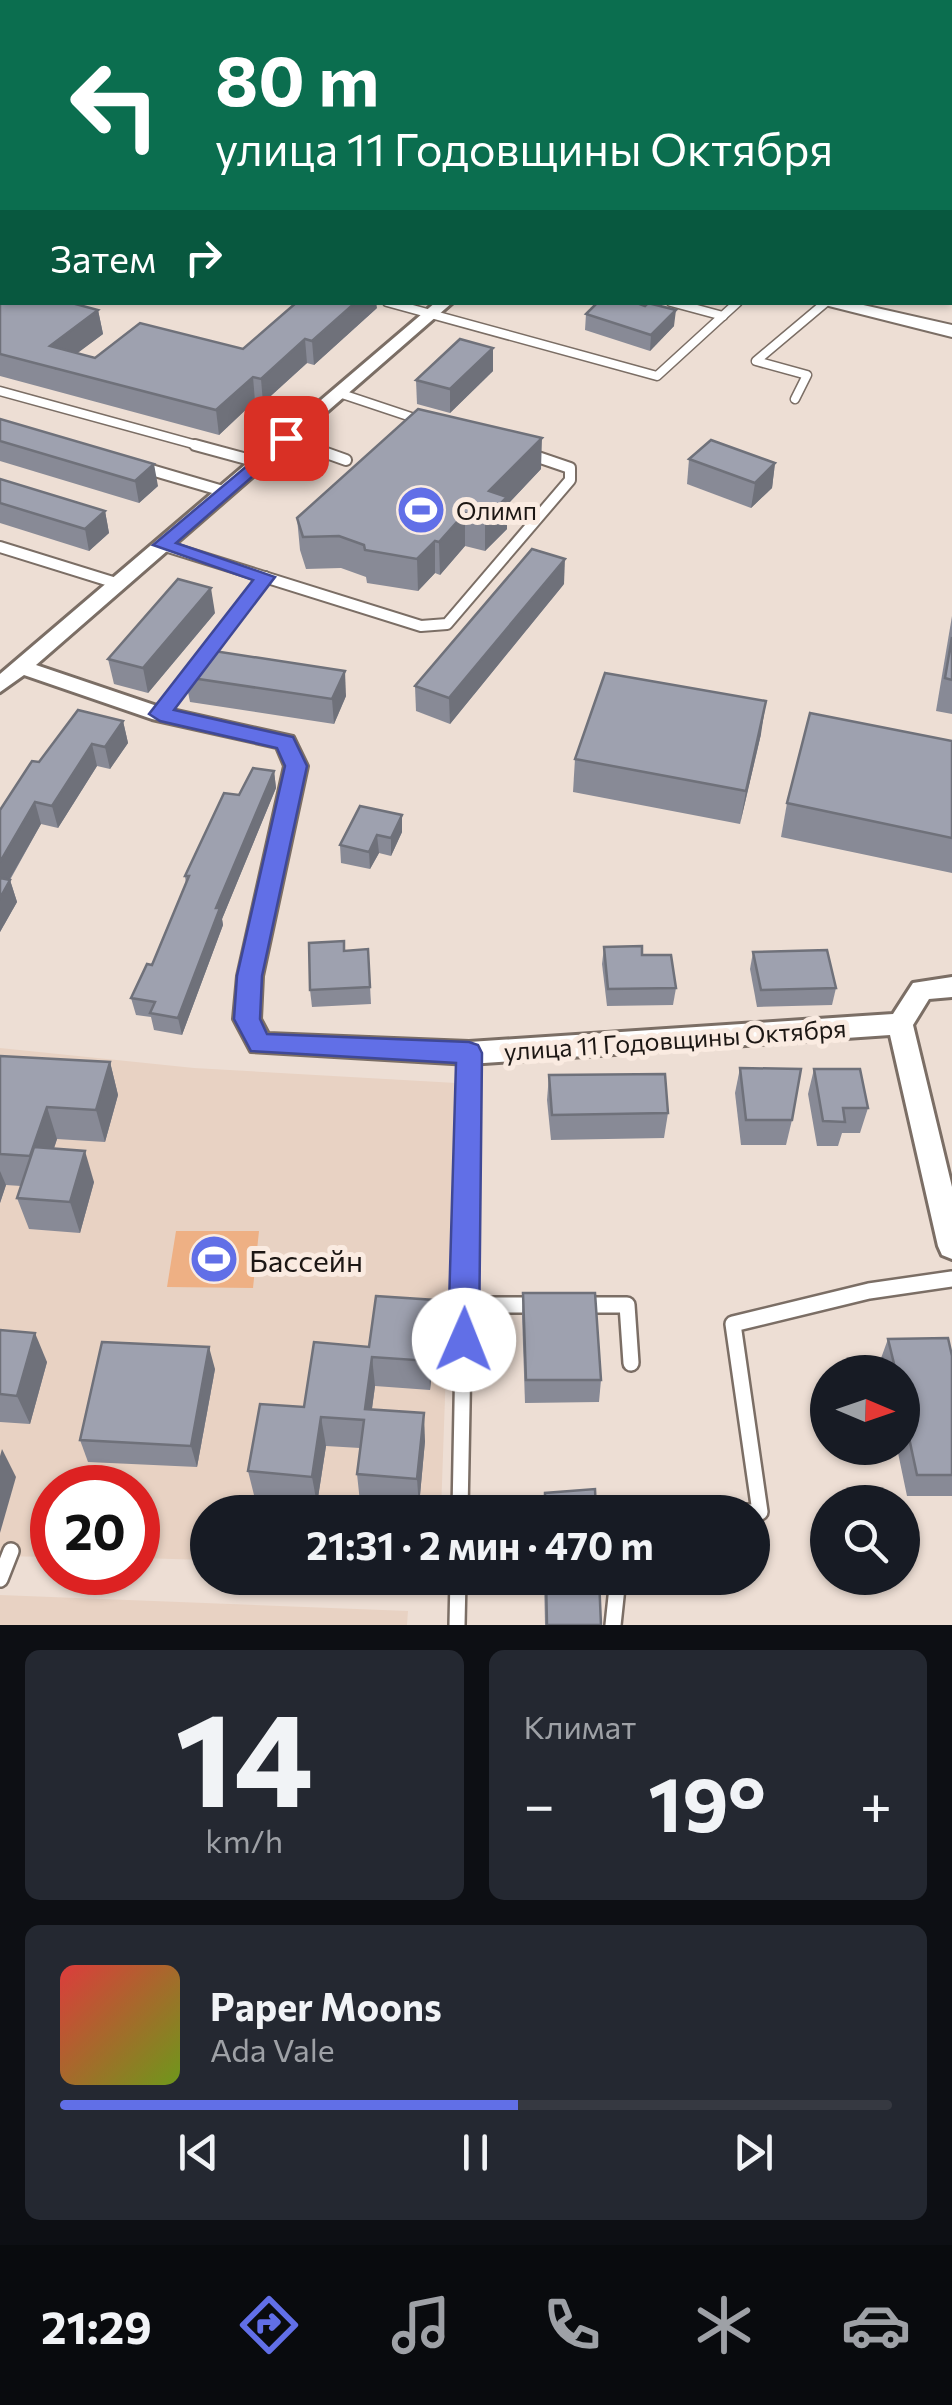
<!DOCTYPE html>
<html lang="ru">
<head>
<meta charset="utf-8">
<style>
  body { margin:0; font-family:Commissioner,sans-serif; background:#242831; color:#f1f3f6; height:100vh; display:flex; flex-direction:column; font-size:38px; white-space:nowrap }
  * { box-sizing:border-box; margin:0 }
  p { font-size:32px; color:#9ea1a6 }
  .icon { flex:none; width:55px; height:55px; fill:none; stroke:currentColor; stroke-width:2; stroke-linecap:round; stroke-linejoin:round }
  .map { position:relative; height:1625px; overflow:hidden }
  .details { display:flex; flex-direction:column; gap:25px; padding:25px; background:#0d0f14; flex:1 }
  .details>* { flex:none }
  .banner { position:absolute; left:0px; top:0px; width:952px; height:305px; box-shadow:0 2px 8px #0004; background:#0b6e4f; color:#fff; overflow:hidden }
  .needle { width:65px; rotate:92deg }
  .controls { position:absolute; left:810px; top:1355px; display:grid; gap:20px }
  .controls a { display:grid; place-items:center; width:110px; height:110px; border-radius:50%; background:#171b24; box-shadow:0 2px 8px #0004; font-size:50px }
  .speed { position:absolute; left:30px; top:1465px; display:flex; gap:20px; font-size:50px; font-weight:700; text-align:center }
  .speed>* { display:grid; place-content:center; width:130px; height:130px; border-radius:50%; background:#171b24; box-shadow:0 2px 8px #0004; line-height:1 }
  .speed .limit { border:15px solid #d22; background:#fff; color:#111 }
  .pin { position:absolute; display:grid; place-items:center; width:85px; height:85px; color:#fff; margin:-42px; border-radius:20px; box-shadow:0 5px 15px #0006 }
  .me { position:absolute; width:110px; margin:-55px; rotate:1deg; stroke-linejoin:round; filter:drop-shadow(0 0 8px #0008) }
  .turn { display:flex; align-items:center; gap:35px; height:210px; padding:0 50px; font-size:45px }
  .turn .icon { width:130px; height:130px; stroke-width:2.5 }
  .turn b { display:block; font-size:70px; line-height:85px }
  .then { display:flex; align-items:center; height:95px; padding:0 50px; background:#0003; gap:20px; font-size:38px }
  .big { font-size:75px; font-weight:700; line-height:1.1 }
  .details .tile { flex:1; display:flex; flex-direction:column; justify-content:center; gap:15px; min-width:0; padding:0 35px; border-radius:15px; background:#242831 }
  .details .dial { align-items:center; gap:0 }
  .dial b { font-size:130px; line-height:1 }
  .song { display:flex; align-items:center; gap:30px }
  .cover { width:120px; height:120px; border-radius:15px; background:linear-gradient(135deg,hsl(0 70% 55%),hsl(80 70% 35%)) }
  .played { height:10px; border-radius:5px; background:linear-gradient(90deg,#616fe7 55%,#363941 55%) }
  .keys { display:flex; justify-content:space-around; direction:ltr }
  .heat { display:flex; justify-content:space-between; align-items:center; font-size:55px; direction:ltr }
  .details .tiles { flex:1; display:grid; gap:25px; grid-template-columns:1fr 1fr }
  .tile:last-child { grid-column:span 2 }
  .trip { position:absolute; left:190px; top:1495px; width:580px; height:100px; border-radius:50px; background:#171b24; box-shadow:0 2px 8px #0004; font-weight:700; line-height:100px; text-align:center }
  .menu { display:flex; height:160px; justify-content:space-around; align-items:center; background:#090b0e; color:#9ea1a6 }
  .menu .icon { width:70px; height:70px }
  .menu .on { color:#616fe7 }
  .menu b { font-size:45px; color:#f1f3f6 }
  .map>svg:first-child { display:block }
</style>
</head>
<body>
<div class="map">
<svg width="952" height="1625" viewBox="0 0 952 1625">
  <rect width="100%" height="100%" fill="#edded4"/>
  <!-- built -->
  <g fill="#e8d2c3">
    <polygon points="86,0 952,0 952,293 950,2 81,2"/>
    <polygon points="0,1048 194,1068 456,1083 441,1512 208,1512 207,1560 138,1558 138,1488 52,1488 52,1557 0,1556"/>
    <polygon points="0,1595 408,1611 407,1625 0,1625"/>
  </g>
  <!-- water -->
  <polygon fill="#eeb084" points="176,1231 259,1231 253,1288 167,1287"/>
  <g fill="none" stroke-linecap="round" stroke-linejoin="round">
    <!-- service-far4 casing -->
    <g stroke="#7b6e65" stroke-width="9">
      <polyline id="service-far4" points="800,2 804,0"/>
    </g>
    <!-- service-far3 casing -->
    <g stroke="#7b6e65" stroke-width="11">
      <g id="service-far3">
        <polyline points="387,302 657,376 738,302"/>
        <polyline points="671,302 723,316"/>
        <polyline points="0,391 204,447"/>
        <polyline points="339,393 423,421"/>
        <polyline points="795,399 807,375 756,361 825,303"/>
        <polyline points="286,438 311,447"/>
      </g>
    </g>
    <!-- service-far2 casing -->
    <g stroke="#7b6e65" stroke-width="14">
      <g id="service-far2">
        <polyline points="195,445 258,462"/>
        <polyline points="304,445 346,460"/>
        <polyline points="141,467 223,491"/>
        <polyline points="162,545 421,626 447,624 570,480 570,468 526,453"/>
        <polyline points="0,547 116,583"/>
        <polyline points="159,714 265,577"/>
      </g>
    </g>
    <!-- service-far1 casing -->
    <g stroke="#7b6e65" stroke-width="18">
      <polyline id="service-far1" points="467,1143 469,1053"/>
    </g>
    <!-- service casing -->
    <g stroke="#7b6e65" stroke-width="20">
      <g id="service">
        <polyline points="464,1305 535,1305"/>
        <polyline points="583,1305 627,1305 631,1363"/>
        <polyline points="460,1512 467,1141"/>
        <polyline points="742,1512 760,1512 733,1324 869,1291 952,1279"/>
        <polyline points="0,1579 11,1551"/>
        <polyline points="457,1625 458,1578"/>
        <polyline points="613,1625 618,1578"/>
      </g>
    </g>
    <!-- minor casing -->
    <g stroke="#7b6e65" stroke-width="6">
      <polygon id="minor" points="436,302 453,302 36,665 163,708 293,737 307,766 262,976 260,1019 268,1034 469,1042 893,1014 913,983 952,977 952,997 929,999 913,1025 952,1187 952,1259 942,1255 938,1246 890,1035 469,1064 251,1051 234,1019 238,976 285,766 277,747 152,719 24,675 0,692 0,674"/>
    </g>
    <!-- tertiary casing -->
    <g stroke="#7b6e65" stroke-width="4">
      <g id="tertiary">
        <rect x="0" y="114" width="2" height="10"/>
        <polygon points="813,302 850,302 952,325 952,337"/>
      </g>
    </g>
    <!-- service-far4 -->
    <use href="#service-far4" stroke="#fff" stroke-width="6"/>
    <!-- service-far3 -->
    <use href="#service-far3" stroke="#fff" stroke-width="8"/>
    <!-- service-far2 -->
    <use href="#service-far2" stroke="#fff" stroke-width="10"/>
    <!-- service-far1 -->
    <use href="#service-far1" stroke="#fff" stroke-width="12"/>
    <!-- service -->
    <use href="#service" stroke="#fff" stroke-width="15"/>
    <!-- minor -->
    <use href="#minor" fill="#fff" fill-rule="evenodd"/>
    <!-- tertiary -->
    <use href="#tertiary" fill="#fff" fill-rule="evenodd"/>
  </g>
  <!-- wall -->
  <g fill="#888a96">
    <polygon points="577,0 754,0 754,2 589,2"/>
    <polygon points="0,127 2,130 2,257 0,256"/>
    <polygon points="0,285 98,310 103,334 77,353 95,358 243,349 377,308 314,365 307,363 263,403 255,401 219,435 0,376"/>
    <polygon points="586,314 674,326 650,351 585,330"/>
    <polygon points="493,348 493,371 450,413 417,404 416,380"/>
    <polygon points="0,419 158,486 139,503 0,461"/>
    <polygon points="689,459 775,463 772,488 751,508 687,484"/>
    <polygon points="541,469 507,505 507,529 485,551 465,546 440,575 435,573 418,591 367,583 366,577 341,568 306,569 300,550 297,518"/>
    <polygon points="0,479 105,511 109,533 89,551 0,523"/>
    <polygon points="564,584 450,724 416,711 415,686"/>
    <polygon points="215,613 148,693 114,684 108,659"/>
    <polygon points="952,616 952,714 936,711"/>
    <polygon points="185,677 346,696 334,724 190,702"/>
    <polygon points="123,721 128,743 110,769 97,766 58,828 41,824 10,880 17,902 0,932 0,810 39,762"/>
    <polygon points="761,734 740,824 573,792 575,759"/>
    <polygon points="952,741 952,873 781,837 787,803"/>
    <polygon points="274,771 276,788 222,919 223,925 182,1035 154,1030 151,1017 136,1015 131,998 152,965 186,884 185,876 239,795"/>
    <polygon points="360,806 402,832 391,856 379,853 370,869 341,863 340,845"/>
    <polygon points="604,947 642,955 676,988 673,1005 607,1006 602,964"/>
    <polygon points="368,949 371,1004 312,1007 310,990 344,951"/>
    <polygon points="753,952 836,988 832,1005 757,1007 750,969"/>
    <polygon points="0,1056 110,1062 118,1095 105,1142 57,1139 54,1148 94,1182 80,1233 29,1229 17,1198 21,1186 6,1185 0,1203"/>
    <polygon points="740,1068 792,1120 786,1145 741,1145 735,1093"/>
    <polygon points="814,1069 868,1108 860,1133 842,1133 838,1146 817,1146 808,1094"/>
    <polygon points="549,1075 668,1113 664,1138 551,1140 547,1100"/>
    <polygon points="523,1293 601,1380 599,1402 525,1403 522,1316"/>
    <polygon points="0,1330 47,1362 30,1424 0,1422"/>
    <polygon points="436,1330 430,1390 375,1386 372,1409 425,1441 419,1506 360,1502 357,1474 360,1448 326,1446 317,1504 255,1499 248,1471 304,1407 369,1347"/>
    <polygon points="888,1339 952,1356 952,1496 907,1496 897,1448 902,1448 902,1372 882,1372 880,1361"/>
    <polygon points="215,1369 197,1467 88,1462 80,1440"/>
    <polygon points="544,1578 599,1578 601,1625 545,1625"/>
  </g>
  <!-- shaded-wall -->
  <g fill="#6f717a">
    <polygon points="736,0 754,0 754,2 733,2"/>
    <polygon points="356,302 376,302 377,308 314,365 312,341"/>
    <polygon points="98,310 103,334 55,370 50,346"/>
    <polygon points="676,310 674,326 650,351 651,335"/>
    <polygon points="305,339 307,363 263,403 261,379"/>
    <polygon points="493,348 493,371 450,413 450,389"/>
    <polygon points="253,377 255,401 219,435 216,410"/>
    <polygon points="542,438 541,469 507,505 507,529 485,551 485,519 489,491"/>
    <polygon points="775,463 772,488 751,508 755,483"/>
    <polygon points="154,464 158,486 139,503 135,481"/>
    <polygon points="105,511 109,533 89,551 85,529"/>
    <polygon points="465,513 465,546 440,575 439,542"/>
    <polygon points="435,541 435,573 418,591 417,559"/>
    <polygon points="565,559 564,584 450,724 449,698"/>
    <polygon points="211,588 215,613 148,693 143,668"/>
    <polygon points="345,671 346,696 334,724 332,699"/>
    <polygon points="766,701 761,734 740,824 746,791"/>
    <polygon points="123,721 128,743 110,769 105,747"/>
    <polygon points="92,744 97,766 58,828 52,806"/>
    <polygon points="274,771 276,788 222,919 223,925 182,1035 178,1018 216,908"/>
    <polygon points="35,802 41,824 0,896 0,862"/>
    <polygon points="402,815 402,832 391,856 391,838"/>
    <polygon points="377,835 379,853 370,869 369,852"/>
    <polygon points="10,880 17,902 0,932 0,898"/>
    <polygon points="110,1062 118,1095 105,1142 96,1110"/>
    <polygon points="47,1107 57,1139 41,1188 30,1156"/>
    <polygon points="85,1151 94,1182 80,1233 70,1202"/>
    <polygon points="0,1171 6,1185 0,1203"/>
    <polygon points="435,1300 436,1330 430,1390 429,1361"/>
    <polygon points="35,1333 47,1362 30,1424 17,1396"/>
    <polygon points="209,1347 215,1369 197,1467 191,1446"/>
    <polygon points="372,1357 375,1386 368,1437 365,1409"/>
    <polygon points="424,1413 425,1441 419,1506 417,1479"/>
    <polygon points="321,1417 326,1446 317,1504 312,1477"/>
    <polygon points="2,1449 16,1477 0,1533 0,1456"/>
  </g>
  <!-- building -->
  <g fill="#9ea1af" stroke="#6f717a" stroke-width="2.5">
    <polygon points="621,0 736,0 733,2 617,2"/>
    <polygon points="0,127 2,130 2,239 0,238"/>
    <polygon points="0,285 2,286 2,302 68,302 98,310 50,346 95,358 140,323 243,349 297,302 356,302 312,341 305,339 261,379 253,377 216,410 0,354"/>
    <polygon points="598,302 634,302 645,306 648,303 676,310 651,335 586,314"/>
    <polygon points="460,339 493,348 450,389 416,380"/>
    <polygon points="418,409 542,438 489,491 507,497 485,519 465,513 439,542 435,541 417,559 365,550 364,545 339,536 303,537 297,518"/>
    <polygon points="0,419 154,464 135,481 0,441"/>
    <polygon points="711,440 775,463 755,483 689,459"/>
    <polygon points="0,479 105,511 85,529 0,503"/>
    <polygon points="532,549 565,559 449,698 415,686"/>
    <polygon points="178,579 211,588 143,668 108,659"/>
    <polygon points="952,637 952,680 945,678"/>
    <polygon points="201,649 345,671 332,699 185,677"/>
    <polygon points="605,673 766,701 746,791 575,759"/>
    <polygon points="78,710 123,721 105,747 92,744 52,806 35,802 0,862 0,810 32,761 39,762"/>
    <polygon points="810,713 952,741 952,838 787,803"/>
    <polygon points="253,768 274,771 216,908 220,908 178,1018 150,1013 155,1002 131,998 147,964 152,965 189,876 185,876 224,793 239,795"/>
    <polygon points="360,806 402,815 391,838 377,835 369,852 340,845"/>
    <polygon points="0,878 10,880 0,898"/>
    <polygon points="344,941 344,951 368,949 370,987 310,990 309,943"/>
    <polygon points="642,946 642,955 671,955 676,988 608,989 604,947"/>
    <polygon points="827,950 836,988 761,990 753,952"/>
    <polygon points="0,1056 110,1062 96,1110 47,1107 30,1156 0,1154"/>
    <polygon points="740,1068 801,1069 792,1120 746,1120"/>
    <polygon points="814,1069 860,1069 868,1108 843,1108 845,1122 823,1121"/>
    <polygon points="665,1074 668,1113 552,1115 549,1075"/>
    <polygon points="34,1147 85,1151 70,1202 17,1198"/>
    <polygon points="523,1293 595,1293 601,1380 526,1380"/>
    <polygon points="376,1296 435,1300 429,1361 372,1357 365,1409 424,1413 417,1479 357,1474 364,1420 321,1417 312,1477 248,1471 260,1404 304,1407 314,1342 369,1347"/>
    <polygon points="0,1330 35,1333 17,1396 0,1394"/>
    <polygon points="948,1338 952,1356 952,1475 917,1475 902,1405 902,1372 896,1372 888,1339"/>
    <polygon points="102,1342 209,1347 191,1446 80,1440"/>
    <polygon points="595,1489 596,1512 545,1512 545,1493"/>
    <polygon points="546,1578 599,1578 601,1625 547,1625"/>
  </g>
  <!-- route -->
  <polygon fill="#616fe7" stroke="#3f4896" stroke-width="2.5" points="286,433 292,435 292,442 176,543 275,577 174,710 293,737 307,766 262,976 260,1019 267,1034 469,1042 478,1045 482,1053 479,1340 474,1350 464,1354 453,1350 448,1340 456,1063 251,1051 234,1019 237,976 285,766 277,748 160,721 149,714 253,580 153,545"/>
  <!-- icons -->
  <defs>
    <g id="stadium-disc" transform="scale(2.5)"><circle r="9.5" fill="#616fe7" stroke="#faebe1"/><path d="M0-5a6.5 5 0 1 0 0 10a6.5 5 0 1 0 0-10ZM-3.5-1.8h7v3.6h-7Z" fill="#fff"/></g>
  </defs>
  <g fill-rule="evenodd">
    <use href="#stadium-disc" x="421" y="510"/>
    <use href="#stadium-disc" x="214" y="1259"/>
  </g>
  <g text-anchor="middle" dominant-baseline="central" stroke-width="10" stroke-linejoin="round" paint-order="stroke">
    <!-- poi labels -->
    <g font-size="25" fill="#1c1714" stroke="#faebe1" text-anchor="start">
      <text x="456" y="510">Олимп</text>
    </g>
    <!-- street labels -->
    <g font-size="25" fill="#1c1714" stroke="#faebe1">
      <text transform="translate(675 1039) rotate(-4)">улица 11 Годовщины Октября</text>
    </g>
    <!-- near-poi labels -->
    <g font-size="30" fill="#1c1714" stroke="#faebe1" text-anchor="start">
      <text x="249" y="1259">Бассейн</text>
    </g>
  </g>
</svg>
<div class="controls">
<a><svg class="needle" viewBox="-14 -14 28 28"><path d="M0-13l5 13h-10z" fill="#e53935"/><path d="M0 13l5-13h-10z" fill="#9ea1a6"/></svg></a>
<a><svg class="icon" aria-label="search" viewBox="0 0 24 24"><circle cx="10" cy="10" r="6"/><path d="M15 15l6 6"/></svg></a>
</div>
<div class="speed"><div class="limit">20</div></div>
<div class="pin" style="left:286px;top:438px;background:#d93025"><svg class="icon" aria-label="arrive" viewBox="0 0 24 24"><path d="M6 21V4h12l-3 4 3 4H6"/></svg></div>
<svg class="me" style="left:464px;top:1340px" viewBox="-20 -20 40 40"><circle r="19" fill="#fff"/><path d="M0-13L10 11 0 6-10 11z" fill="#616fe7"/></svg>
<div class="trip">21:31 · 2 мин · 470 m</div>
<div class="banner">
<div class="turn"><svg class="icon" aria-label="left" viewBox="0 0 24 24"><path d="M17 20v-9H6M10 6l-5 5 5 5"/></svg><div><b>80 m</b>улица 11 Годовщины Октября</div></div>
<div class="then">Затем<svg class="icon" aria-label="right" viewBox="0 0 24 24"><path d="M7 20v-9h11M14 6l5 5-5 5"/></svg></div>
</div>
</div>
<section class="details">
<div class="tiles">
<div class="tile dial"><b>14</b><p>km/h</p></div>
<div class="tile"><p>Климат</p>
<div class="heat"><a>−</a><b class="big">19°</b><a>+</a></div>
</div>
<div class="tile">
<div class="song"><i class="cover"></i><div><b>Paper Moons</b><p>Ada Vale</p></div></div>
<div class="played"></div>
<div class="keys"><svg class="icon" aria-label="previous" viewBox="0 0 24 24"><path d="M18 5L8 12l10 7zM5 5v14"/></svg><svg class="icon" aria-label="pause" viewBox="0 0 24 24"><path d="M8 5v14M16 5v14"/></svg><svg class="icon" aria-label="next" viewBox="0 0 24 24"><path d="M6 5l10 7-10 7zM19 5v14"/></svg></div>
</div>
</div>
</section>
<nav class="menu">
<b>21:29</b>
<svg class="icon on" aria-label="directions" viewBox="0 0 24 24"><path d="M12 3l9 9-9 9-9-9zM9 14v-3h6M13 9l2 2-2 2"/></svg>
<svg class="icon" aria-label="music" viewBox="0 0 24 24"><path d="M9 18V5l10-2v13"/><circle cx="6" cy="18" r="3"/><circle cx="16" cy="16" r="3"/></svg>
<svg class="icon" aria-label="phone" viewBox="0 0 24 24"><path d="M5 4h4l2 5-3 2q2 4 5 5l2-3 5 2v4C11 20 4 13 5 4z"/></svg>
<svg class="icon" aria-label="climate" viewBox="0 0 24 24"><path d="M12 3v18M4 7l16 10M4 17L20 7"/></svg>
<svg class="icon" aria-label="car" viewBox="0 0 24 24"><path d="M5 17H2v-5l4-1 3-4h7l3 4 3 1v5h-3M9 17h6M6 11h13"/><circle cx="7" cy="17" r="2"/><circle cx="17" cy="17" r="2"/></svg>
</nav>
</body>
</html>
